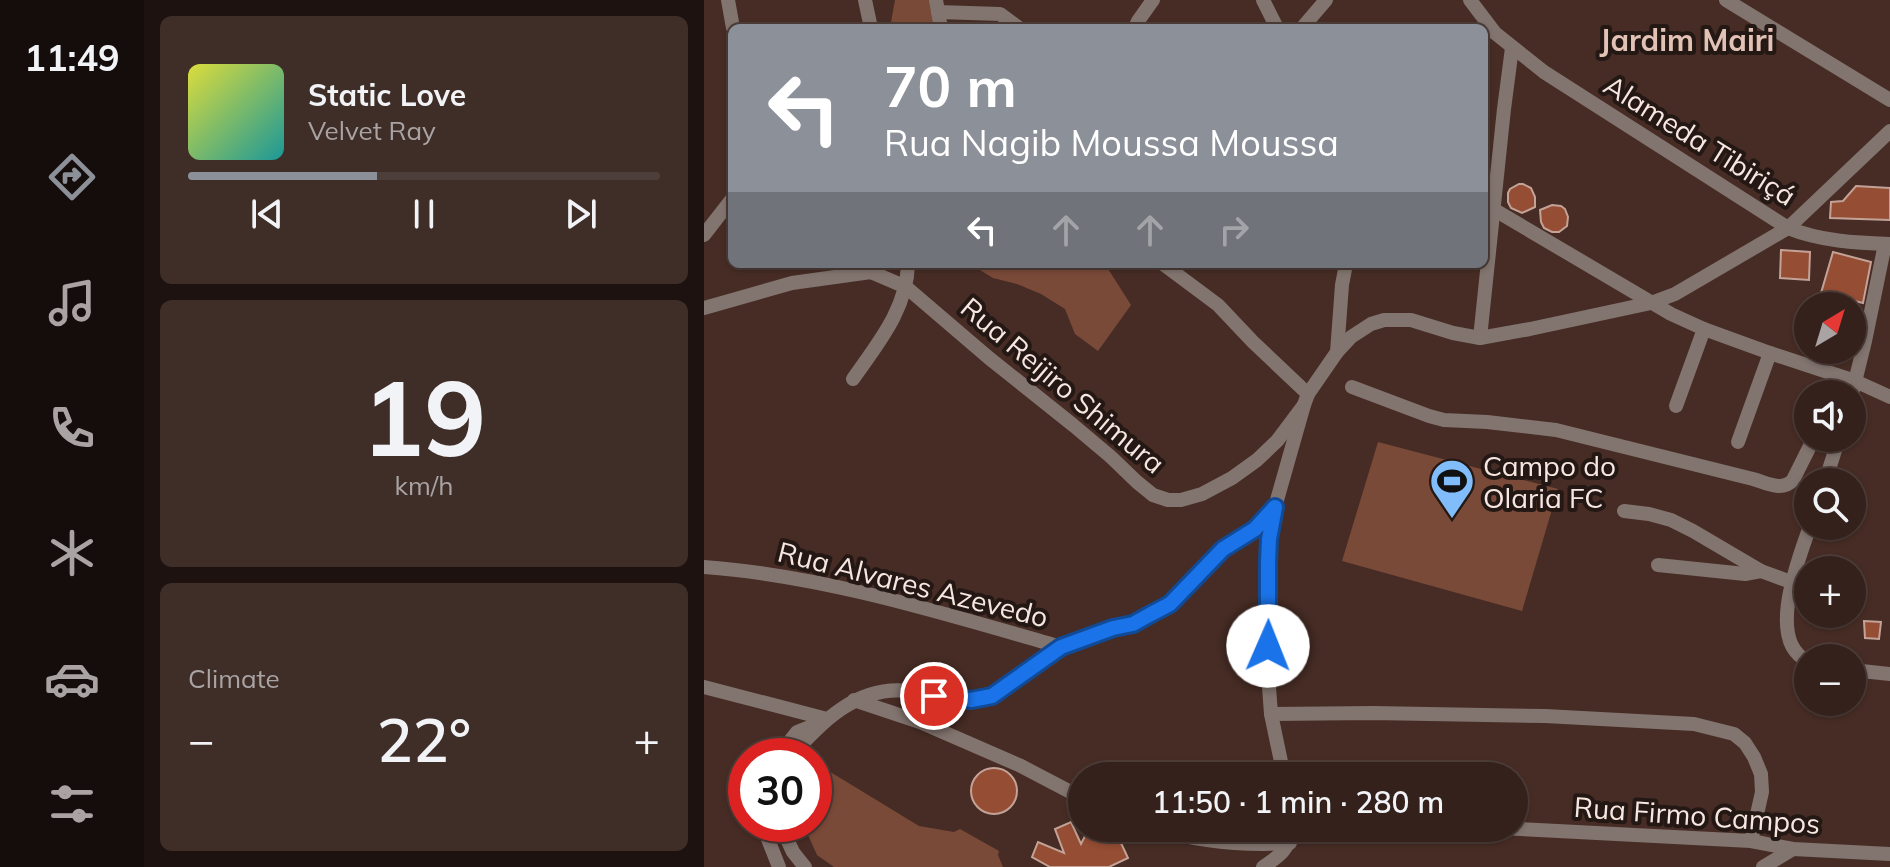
<!DOCTYPE html>
<html lang="en">
<head>
<meta charset="utf-8">
<style>
  body { margin:0; font-family:Mulish,sans-serif; background:#3f2e28; color:#f1f3f6; height:100vh; display:flex; flex-direction:column; font-size:30px; white-space:nowrap }
  * { box-sizing:border-box; margin:0 }
  p { font-size:26px; color:#a9a3a3 }
  .icon { flex:none; width:44px; height:44px; fill:none; stroke:currentColor; stroke-width:2; stroke-linecap:round; stroke-linejoin:round }
  .map { position:relative; flex:1; overflow:hidden }
  .details { display:flex; flex-direction:column; gap:16px; padding:16px; background:#1d120f; width:560px }
  .details>* { flex:none }
  .guide { position:absolute; left:24px; top:24px; width:760px; height:244px; border-radius:12px; box-shadow:0 2px 6px #0004,0 0 0 2px #4e3e3a; background:#8c9099; color:#fff; overflow:hidden }
  .needle { width:52px; rotate:38deg }
  .fabs { position:absolute; left:1090px; top:292px; display:grid; gap:16px }
  .fabs a { display:grid; place-items:center; width:72px; height:72px; border-radius:50%; background:#34211b; box-shadow:0 2px 6px #0004,0 0 0 2px #4e3e3a; font-size:40px }
  .speed { position:absolute; left:24px; top:738px; display:flex; gap:16px; font-size:40px; font-weight:700; text-align:center }
  .speed>* { display:grid; place-content:center; width:104px; height:104px; border-radius:50%; background:#34211b; box-shadow:0 2px 6px #0004,0 0 0 2px #4e3e3a; line-height:1 }
  .speed .limit { border:12px solid #d22; background:#fff; color:#111 }
  .pin { position:absolute; display:grid; place-items:center; width:68px; height:68px; color:#fff; margin:-34px; border:4px solid #fff; border-radius:50%; box-shadow:0 2px 8px #0007 }
  .me { position:absolute; width:88px; margin:-44px; rotate:1deg; stroke-linejoin:round; filter:drop-shadow(0 0 6px #0008) }
  .turn { display:flex; align-items:center; gap:28px; height:168px; padding:0 24px; font-size:36px }
  .turn .icon { width:104px; height:104px; stroke-width:2.5 }
  .turn b { display:block; font-size:56px; line-height:68px }
  .lanes { display:flex; align-items:center; height:76px; padding:0 24px; background:#0003; justify-content:center; gap:40px; direction:ltr }
  .lanes .off { opacity:.35 }
  .big { font-size:60px; font-weight:600; line-height:1.1 }
  .details .card { flex:1; display:flex; flex-direction:column; justify-content:center; gap:12px; min-width:0; padding:0 28px; border-radius:12px; background:#3f2e28 }
  .details .dial { align-items:center; gap:0 }
  .dial b { font-size:104px; line-height:1 }
  .song { display:flex; align-items:center; gap:24px }
  .cover { width:96px; height:96px; border-radius:12px; background:linear-gradient(135deg,hsl(60 70% 55%),hsl(180 70% 35%)) }
  .played { height:8px; border-radius:4px; background:linear-gradient(90deg,#8c9099 40%,#4e3e3a 40%) }
  .keys { display:flex; justify-content:space-around; direction:ltr }
  .heat { display:flex; justify-content:space-between; align-items:center; font-size:44px; direction:ltr }
  .trip { position:absolute; left:364px; top:762px; width:460px; height:80px; border-radius:40px; background:#34211b; box-shadow:0 2px 6px #0004,0 0 0 2px #4e3e3a; font-weight:600; line-height:80px; text-align:center }
  main { display:flex; flex:1; min-height:0 }
  .tab-bar { display:flex; flex-direction:column; width:144px; justify-content:space-around; align-items:center; background:#150d0b; color:#a9a3a3 }
  .tab-bar .icon { width:56px; height:56px }
  .tab-bar .on { color:#8c9099 }
  .tab-bar b { font-size:36px; color:#f1f3f6 }
  .map>svg:first-child { display:block }
</style>
</head>
<body>
<main>
<nav class="tab-bar">
<b>11:49</b>
<svg class="icon on" aria-label="directions" viewBox="0 0 24 24"><path d="M12 3l9 9-9 9-9-9zM9 14v-3h6M13 9l2 2-2 2"/></svg>
<svg class="icon" aria-label="music" viewBox="0 0 24 24"><path d="M9 18V5l10-2v13"/><circle cx="6" cy="18" r="3"/><circle cx="16" cy="16" r="3"/></svg>
<svg class="icon" aria-label="phone" viewBox="0 0 24 24"><path d="M5 4h4l2 5-3 2q2 4 5 5l2-3 5 2v4C11 20 4 13 5 4z"/></svg>
<svg class="icon" aria-label="climate" viewBox="0 0 24 24"><path d="M12 3v18M4 7l16 10M4 17L20 7"/></svg>
<svg class="icon" aria-label="car" viewBox="0 0 24 24"><path d="M5 17H2v-5l4-1 3-4h7l3 4 3 1v5h-3M9 17h6M6 11h13"/><circle cx="7" cy="17" r="2"/><circle cx="17" cy="17" r="2"/></svg>
<svg class="icon" aria-label="filters" viewBox="0 0 24 24"><path d="M4 7h16M4 17h16"/><circle cx="9" cy="7" r="2"/><circle cx="15" cy="17" r="2"/></svg>
</nav>
<section class="details">
<div class="card">
<div class="song"><i class="cover"></i><div><b>Static Love</b><p>Velvet Ray</p></div></div>
<div class="played"></div>
<div class="keys"><svg class="icon" aria-label="previous" viewBox="0 0 24 24"><path d="M18 5L8 12l10 7zM5 5v14"/></svg><svg class="icon" aria-label="pause" viewBox="0 0 24 24"><path d="M8 5v14M16 5v14"/></svg><svg class="icon" aria-label="next" viewBox="0 0 24 24"><path d="M6 5l10 7-10 7zM19 5v14"/></svg></div>
</div>
<div class="card dial"><b>19</b><p>km/h</p></div>
<div class="card"><p>Climate</p>
<div class="heat"><a>−</a><b class="big">22°</b><a>+</a></div>
</div>
</section>
<div class="map">
<svg width="1186" height="867" viewBox="0 0 1186 867">
  <rect width="100%" height="100%" fill="#462c24"/>
  <!-- green -->
  <g fill="#7a4a39">
    <polygon points="191,0 228,0 233,28 186,28"/>
    <polygon points="270,264 401,264 427,305 394,351 371,334 361,309 337,294 313,284 289,278 271,267"/>
    <polygon points="674,442 854,489 818,611 638,561"/>
    <polygon points="110,762 215,826 250,832 256,829 295,851 294,855 299,867 130,867 113,855 99,824 110,824"/>
  </g>
  <!-- building -->
  <g fill="#954d34" stroke="#c3a297" stroke-width="2">
    <polygon points="815,184 819,184 827,188 831,197 831,207 818,213 807,208 804,202 804,193 806,189"/>
    <polygon points="1152,186 1186,188 1186,220 1126,218 1127,202 1139,201"/>
    <polygon points="848,205 857,206 861,209 864,217 863,226 855,232 848,232 840,228 837,222 836,210"/>
    <polygon points="1077,250 1106,252 1105,280 1076,278"/>
    <polygon points="1129,252 1167,262 1159,303 1117,293"/>
    <polygon points="1160,621 1177,622 1175,639 1161,638"/>
    <circle cx="290" cy="791" r="23"/>
    <polygon points="367,822 377,844 385,828 407,828 411,830 424,858 405,867 346,867 328,857 334,842 360,853 351,829"/>
  </g>
  <g fill="none" stroke-linecap="round" stroke-linejoin="round">
    <!-- minor -->
    <g stroke="#82746f" stroke-width="14">
      <polyline points="24,0 29,28"/>
      <polyline points="161,0 167,28"/>
      <polyline points="232,0 237,28"/>
      <polyline points="559,0 573,28"/>
      <path d="M766,0L791,33L840,72L1084,228C1116,241 1152,243 1186,244"/>
      <polyline points="1022,0 1186,100"/>
      <polyline points="234,12 296,14 315,28"/>
      <polyline points="431,28 434,21 449,0"/>
      <polyline points="598,28 622,0"/>
      <polyline points="789,209 967,314 1000,329 1066,353 1151,381 1186,397"/>
      <polyline points="0,235 28,199"/>
      <polyline points="459,264 514,305 549,342 604,394"/>
      <polyline points="0,308 88,283 167,272 202,287 285,358 369,425 407,457 433,482 449,495 464,500 477,500 498,494 528,478 553,460 573,441 600,405"/>
      <polyline points="776,338 800,109 808,48"/>
      <polyline points="633,352 647,337 667,324 680,320 707,320 749,333 776,338 826,329 947,303 971,294 1084,228 1186,131"/>
      <path d="M149,379C174,343 203,309 204,264"/>
      <path d="M648,387L725,416L740,420L783,422L852,430L1049,479C1063,483 1078,492 1089,480L1110,438"/>
      <polyline points="1128,394 1135,377"/>
      <polyline points="1148,394 1161,341 1181,244"/>
      <polyline points="972,406 1000,329"/>
      <polyline points="1034,442 1066,353"/>
      <polyline points="1121,482 1135,438"/>
      <polyline points="920,511 945,514 967,520 989,531 1057,571 1087,582"/>
      <polyline points="954,565 1041,574 1057,571"/>
      <path d="M0,567C122,576 241,614 357,647"/>
      <path d="M1104,661C1061,642 1095,558 1106,526"/>
      <polyline points="1148,670 1186,674"/>
      <polyline points="0,687 123,719"/>
      <polyline points="150,700 216,722 317,766 378,798"/>
      <polyline points="567,714 669,713 841,716 990,724 1030,734 1041,743 1050,757 1057,774 1058,792 1047,841"/>
      <polyline points="74,756 93,732 116,723"/>
      <path d="M87,756C118,722 153,685 204,691C225,694 246,698 267,700L288,696L357,647L409,628L429,624L466,604L519,549L532,540L551,529L571,507"/>
      <polyline points="580,776 567,714 565,687 565,539 571,507 600,405 604,394 633,352 638,285 642,264"/>
      <polyline points="58,824 75,867"/>
      <polyline points="76,824 89,852 101,867"/>
      <path d="M448,828C492,841 540,846 586,843"/>
      <polyline points="797,828 1047,841 1089,849 1186,854"/>
      <path d="M559,867C577,855 584,850 589,828"/>
      <polyline points="1059,867 1089,849"/>
    </g>
  </g>
  <g fill="none" stroke-linecap="round" stroke-linejoin="round">
    <!-- route casing -->
    <g stroke="#114b97" stroke-width="20">
      <polyline id="route" points="230,696 267,700 288,696 357,647 409,628 429,624 447,614 466,604 519,549 551,529 571,507 565,539 564,562 564,646"/>
    </g>
    <!-- route -->
    <use href="#route" stroke="#1a73e8" stroke-width="14"/>
  </g>
  <!-- icons -->
  <defs>
    <g id="stadium-pin" transform="scale(2.3)"><path d="M0 17L-7.5 6A9.5 9.5 0 1 1 7.5 6Z" fill="#80bdfa" stroke="#241814"/><path d="M0-5a6.5 5 0 1 0 0 10a6.5 5 0 1 0 0-10ZM-3.5-1.8h7v3.6h-7Z" fill="#111"/></g>
  </defs>
  <g fill-rule="evenodd">
    <use href="#stadium-pin" x="748" y="481"/>
  </g>
  <g text-anchor="middle" dominant-baseline="central" stroke-width="8" stroke-linejoin="round" paint-order="stroke">
    <!-- street labels -->
    <g font-size="28" fill="#f8e7e1" stroke="#241814">
      <text transform="translate(996 140) rotate(32)">Alameda Tibiriçá</text>
      <text transform="translate(359 385) rotate(40)">Rua Reijiro Shimura</text>
      <text transform="translate(209 584) rotate(14)">Rua Alvares Azevedo</text>
      <text transform="translate(993 815) rotate(4)">Rua Firmo Campos</text>
    </g>
    <!-- poi labels -->
    <g font-size="28" fill="#f8e7e1" stroke="#241814" text-anchor="start">
      <text x="779" y="465">Campo do<tspan x="779" dy="32">Olaria FC</tspan></text>
    </g>
    <!-- neighbourhood labels -->
    <g font-size="30" font-weight="bold" fill="#e3c2b6" stroke="#241814">
      <text x="983" y="40">Jardim Mairi</text>
    </g>
  </g>
</svg>
<div class="fabs">
<a><svg class="needle" viewBox="-14 -14 28 28"><path d="M0-13l5 13h-10z" fill="#e53935"/><path d="M0 13l5-13h-10z" fill="#a9a3a3"/></svg></a>
<a><svg class="icon" aria-label="sound" viewBox="0 0 24 24"><path d="M4 9h4l5-4v14l-5-4H4zM17 9q2 3 0 6"/></svg></a>
<a><svg class="icon" aria-label="search" viewBox="0 0 24 24"><circle cx="10" cy="10" r="6"/><path d="M15 15l6 6"/></svg></a>
<a>+</a>
<a>−</a>
</div>
<div class="speed"><div class="limit">30</div></div>
<div class="pin" style="left:230px;top:696px;background:#d93025"><svg class="icon" aria-label="arrive" viewBox="0 0 24 24"><path d="M6 21V4h12l-3 4 3 4H6"/></svg></div>
<svg class="me" style="left:564px;top:646px" viewBox="-20 -20 40 40"><circle r="19" fill="#fff"/><path d="M0-13L10 11 0 6-10 11z" fill="#1a73e8"/></svg>
<div class="trip">11:50 · 1 min · 280 m</div>
<div class="guide">
<div class="turn"><svg class="icon" aria-label="left" viewBox="0 0 24 24"><path d="M17 20v-9H6M10 6l-5 5 5 5"/></svg><div><b>70 m</b>Rua Nagib Moussa Moussa</div></div>
<div class="lanes"><svg class="icon" aria-label="left" viewBox="0 0 24 24"><path d="M17 20v-9H6M10 6l-5 5 5 5"/></svg><svg class="icon off" aria-label="ahead" viewBox="0 0 24 24"><path d="M12 20V5M6 11l6-6 6 6"/></svg><svg class="icon off" aria-label="ahead" viewBox="0 0 24 24"><path d="M12 20V5M6 11l6-6 6 6"/></svg><svg class="icon off" aria-label="right" viewBox="0 0 24 24"><path d="M7 20v-9h11M14 6l5 5-5 5"/></svg></div>
</div>
</div>
</main>
</body>
</html>
